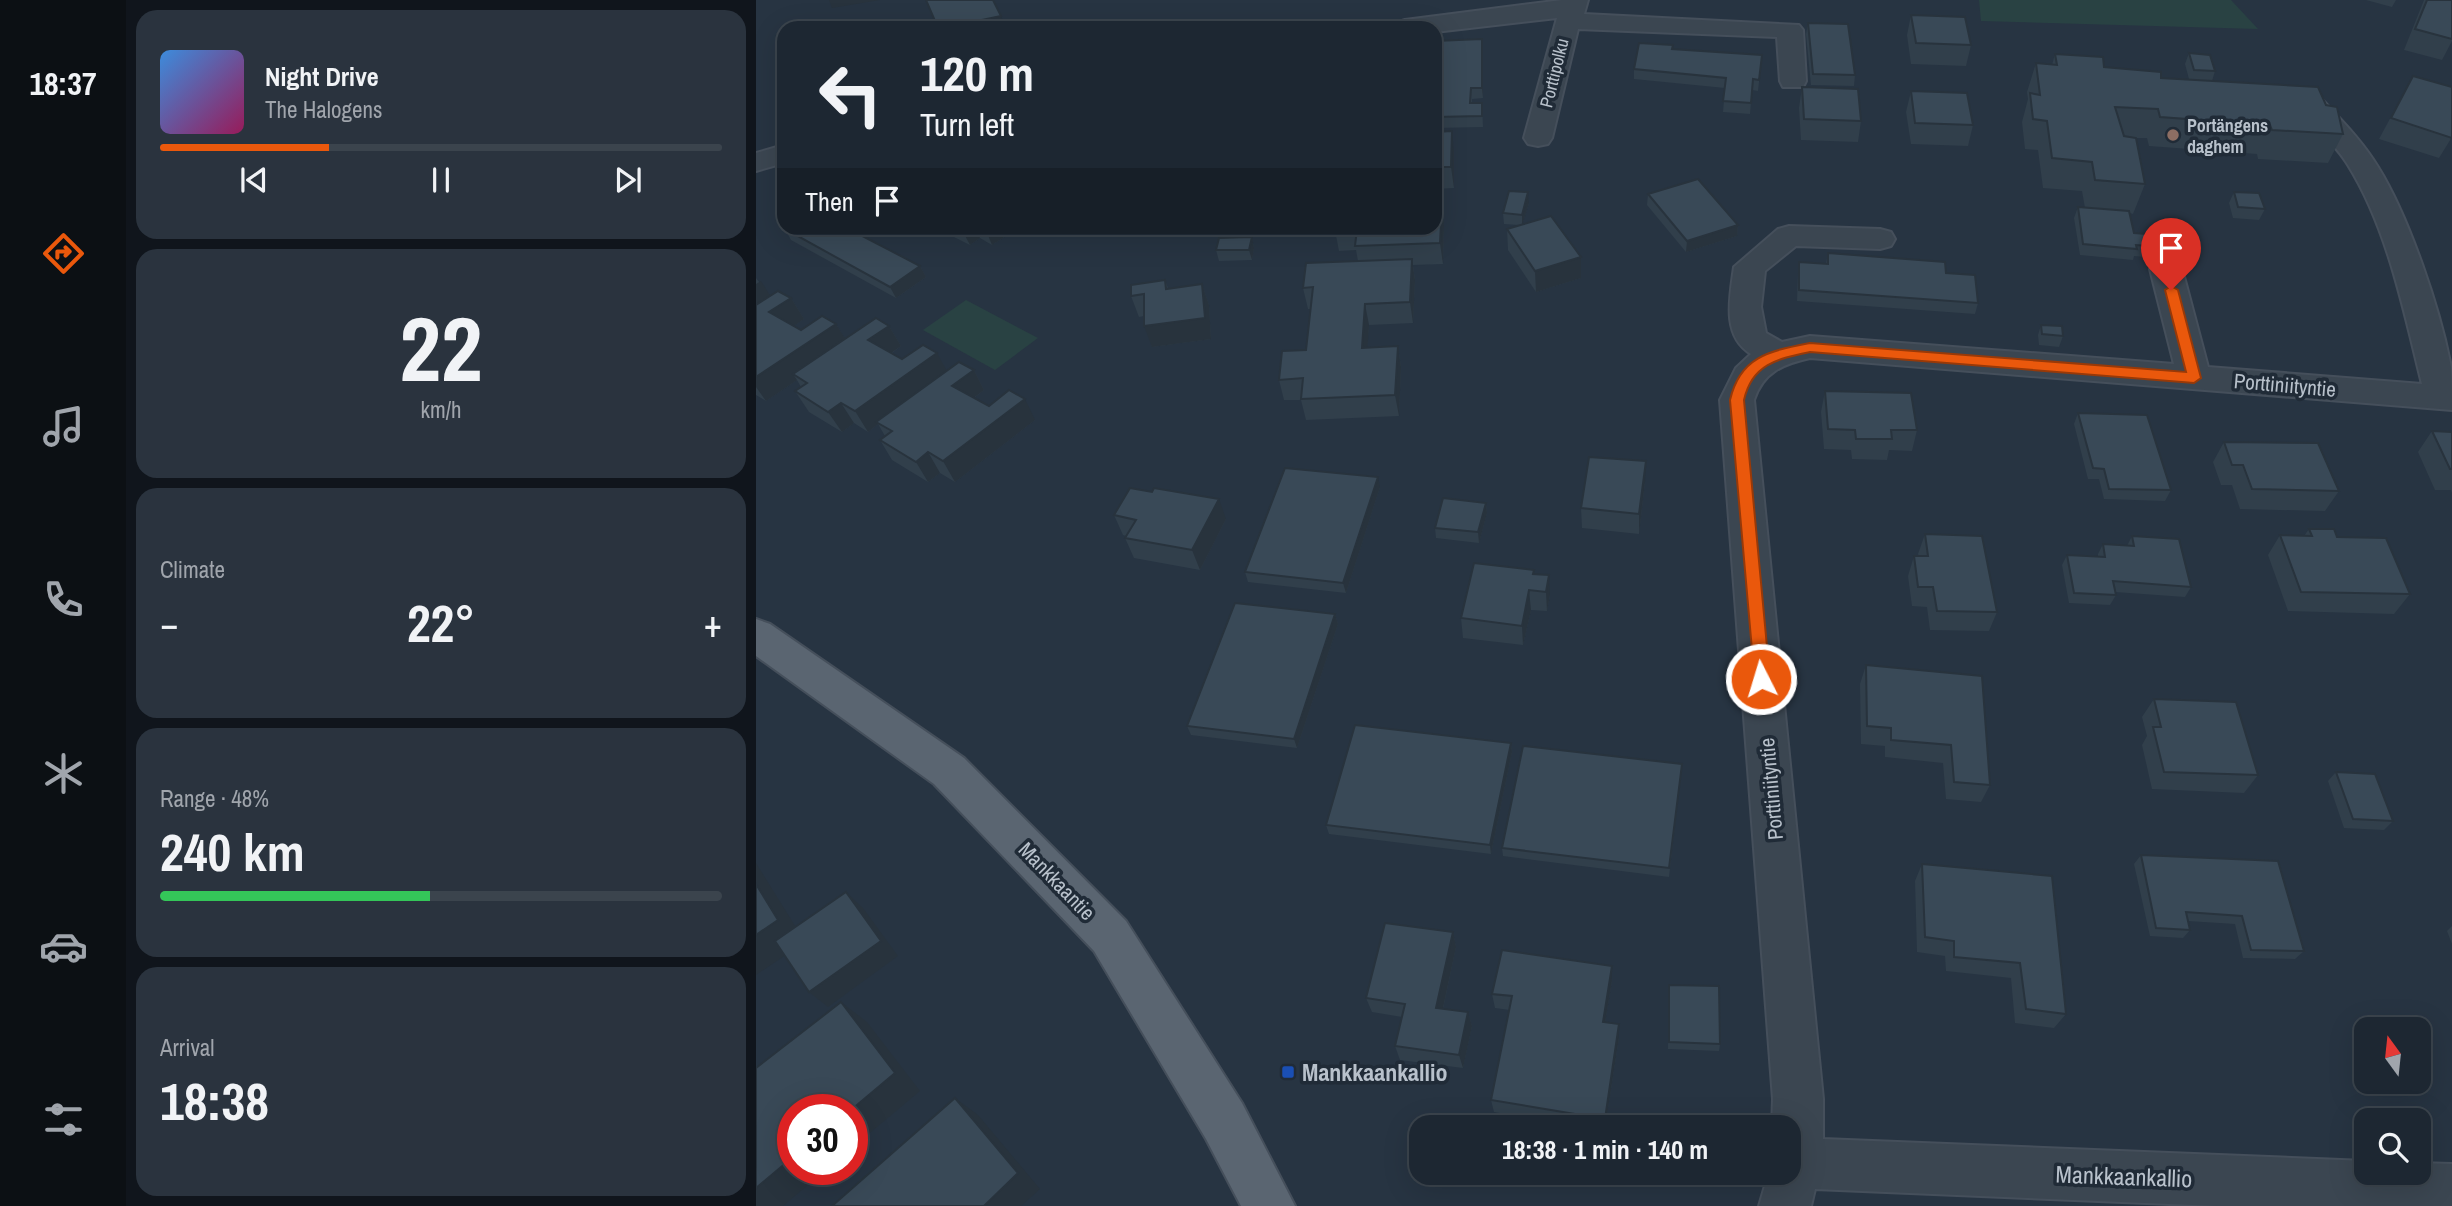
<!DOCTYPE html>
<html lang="en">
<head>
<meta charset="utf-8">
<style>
  body { margin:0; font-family:"Archivo Narrow",sans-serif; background:#2a333e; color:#f1f3f6; height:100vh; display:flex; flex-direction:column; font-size:26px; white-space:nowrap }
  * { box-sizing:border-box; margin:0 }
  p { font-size:23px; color:#a0a5ac }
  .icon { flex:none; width:38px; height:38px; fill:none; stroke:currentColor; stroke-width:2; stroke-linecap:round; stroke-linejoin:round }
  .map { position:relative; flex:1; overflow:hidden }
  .panel { display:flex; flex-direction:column; gap:10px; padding:10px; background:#10151c; width:630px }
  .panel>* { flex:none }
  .hud { position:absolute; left:21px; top:21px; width:665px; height:214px; border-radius:21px; box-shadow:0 7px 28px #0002,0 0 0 2px #3b444d; background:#1d2732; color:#f1f3f6; overflow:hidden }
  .needle { width:46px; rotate:345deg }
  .fabs { position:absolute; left:1598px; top:1017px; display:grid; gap:14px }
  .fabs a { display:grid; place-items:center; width:77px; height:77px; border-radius:14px; background:#1d2732; box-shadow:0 7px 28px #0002,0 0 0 2px #3b444d; font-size:35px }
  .speed { position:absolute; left:21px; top:1094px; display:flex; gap:14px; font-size:35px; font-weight:700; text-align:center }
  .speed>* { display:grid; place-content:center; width:91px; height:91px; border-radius:50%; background:#1d2732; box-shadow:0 7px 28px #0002,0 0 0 2px #3b444d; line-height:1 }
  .speed .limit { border:10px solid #d22; background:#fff; color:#111 }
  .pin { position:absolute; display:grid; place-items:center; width:60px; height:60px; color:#fff; margin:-72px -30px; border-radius:50% 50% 50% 0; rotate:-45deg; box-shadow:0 0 7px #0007 }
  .pin .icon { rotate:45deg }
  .me { position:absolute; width:77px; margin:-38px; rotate:355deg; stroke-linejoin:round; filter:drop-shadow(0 0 5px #0008) }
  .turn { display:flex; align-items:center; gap:24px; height:147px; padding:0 28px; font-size:32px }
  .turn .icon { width:91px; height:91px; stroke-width:2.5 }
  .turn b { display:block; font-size:49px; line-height:60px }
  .then { display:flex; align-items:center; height:66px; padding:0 28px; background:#0003; gap:14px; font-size:26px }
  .big { font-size:52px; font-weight:700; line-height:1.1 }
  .panel .widget { flex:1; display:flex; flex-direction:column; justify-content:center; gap:10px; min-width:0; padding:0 24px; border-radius:21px; background:#2a333e }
  .panel .dial { align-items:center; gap:0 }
  .dial b { font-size:91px; line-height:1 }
  .song { display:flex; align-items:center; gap:21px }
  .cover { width:84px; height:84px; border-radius:10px; background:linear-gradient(135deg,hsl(210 70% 55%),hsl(330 70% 35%)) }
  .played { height:7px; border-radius:4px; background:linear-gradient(90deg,#ea580c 30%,#3b444d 30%) }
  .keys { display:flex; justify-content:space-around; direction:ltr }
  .heat { display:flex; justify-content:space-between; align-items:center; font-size:38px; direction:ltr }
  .charge { height:10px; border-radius:5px; background:linear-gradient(90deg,#34c759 48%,#3b444d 0) }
  .trip { position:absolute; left:653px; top:1115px; width:392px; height:70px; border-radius:21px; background:#1d2732; box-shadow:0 7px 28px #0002,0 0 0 2px #3b444d; font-weight:700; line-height:70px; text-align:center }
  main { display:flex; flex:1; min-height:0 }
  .dock { display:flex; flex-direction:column; width:126px; justify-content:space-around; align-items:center; background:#0c1014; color:#a0a5ac }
  .dock .icon { width:49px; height:49px }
  .dock .current { color:#ea580c }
  .dock b { font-size:32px; color:#f1f3f6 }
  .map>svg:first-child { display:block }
</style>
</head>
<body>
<main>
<nav class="dock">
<b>18:37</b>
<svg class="icon current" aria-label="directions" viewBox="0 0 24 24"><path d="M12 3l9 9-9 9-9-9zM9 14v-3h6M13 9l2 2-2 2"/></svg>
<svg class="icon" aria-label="music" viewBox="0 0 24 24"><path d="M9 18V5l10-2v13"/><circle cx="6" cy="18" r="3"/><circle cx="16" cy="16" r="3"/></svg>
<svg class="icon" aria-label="phone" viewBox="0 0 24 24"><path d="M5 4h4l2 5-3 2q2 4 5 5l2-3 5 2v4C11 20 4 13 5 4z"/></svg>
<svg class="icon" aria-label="climate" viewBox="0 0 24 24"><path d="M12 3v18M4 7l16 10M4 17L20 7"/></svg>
<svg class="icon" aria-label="car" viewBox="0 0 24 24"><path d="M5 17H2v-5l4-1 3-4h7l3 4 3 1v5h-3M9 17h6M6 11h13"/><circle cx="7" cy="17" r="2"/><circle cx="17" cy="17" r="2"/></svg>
<svg class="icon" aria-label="filters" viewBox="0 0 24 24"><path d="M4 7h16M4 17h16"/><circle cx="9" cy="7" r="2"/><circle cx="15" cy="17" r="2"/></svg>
</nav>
<section class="panel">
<div class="widget">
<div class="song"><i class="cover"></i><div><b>Night Drive</b><p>The Halogens</p></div></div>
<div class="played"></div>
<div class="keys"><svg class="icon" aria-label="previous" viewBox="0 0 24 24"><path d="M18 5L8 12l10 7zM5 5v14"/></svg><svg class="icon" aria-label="pause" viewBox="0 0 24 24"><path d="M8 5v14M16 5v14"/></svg><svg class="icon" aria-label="next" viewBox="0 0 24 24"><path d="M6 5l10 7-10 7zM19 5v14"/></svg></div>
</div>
<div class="widget dial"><b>22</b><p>km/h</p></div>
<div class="widget"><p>Climate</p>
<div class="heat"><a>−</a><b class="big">22°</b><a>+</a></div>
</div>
<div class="widget"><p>Range · 48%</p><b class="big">240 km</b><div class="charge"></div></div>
<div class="widget"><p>Arrival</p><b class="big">18:38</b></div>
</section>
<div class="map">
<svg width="1696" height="1206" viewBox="0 0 1696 1206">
  <rect width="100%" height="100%" fill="#273442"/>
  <!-- green -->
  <g fill="#294243">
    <polygon points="1223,0 1475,0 1502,29 1225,21"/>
    <polygon points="210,300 282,338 239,370 167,330"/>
  </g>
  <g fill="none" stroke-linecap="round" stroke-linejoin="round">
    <!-- minor casing -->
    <g stroke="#454f5b" stroke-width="4">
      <g id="minor">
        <polygon points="806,0 832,0 828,14 1043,25 1047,30 1050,81 1047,87 1027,87 1024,81 1021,37 822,29 796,138 792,144 782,146 772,144 768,138 801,18 679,32 679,28 636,28 640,23 649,20"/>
        <path d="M1550,91L1560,93C1582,117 1605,139 1622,167C1653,217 1684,309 1695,367C1696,381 1696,396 1696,410L1054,358C1027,364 1007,372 998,400L1067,1099V1139L1610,1161V1172H1662V1163L1696,1164V1206H1461L1059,1189L1055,1206H1003L1013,1172H1032V1127H1016L1017,1099L964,400L980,368L995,354C965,336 974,297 978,267L1022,229L1033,226L1124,229L1135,232L1139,239L1135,246L1124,249L1040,246L1009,271L1005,307L1010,333L1026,342L1054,336L1418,364L1394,269L1399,262L1410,259L1421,262L1426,269L1452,367L1666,384C1648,312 1632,229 1592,165C1577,140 1553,123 1536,99L1540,93Z"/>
        <polygon points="28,145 28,163 0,171 0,153"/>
      </g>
    </g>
    <!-- major casing -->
    <g stroke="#454f5b" stroke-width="4">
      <polygon id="major" points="0,619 14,624 208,758 370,921 486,1103 539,1206 485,1206 450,1139 338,951 178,784 0,656"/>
    </g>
    <!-- minor -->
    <use href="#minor" fill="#3b4651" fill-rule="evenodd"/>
    <!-- major -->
    <use href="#major" fill="#5a6571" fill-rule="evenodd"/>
  </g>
  <!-- wall -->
  <g fill="#313f4b">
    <polygon points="1610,0 1640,0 1636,7"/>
    <polygon points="1668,0 1696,0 1696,41 1686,60 1648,50"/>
    <polygon points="1155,15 1215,45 1210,66 1155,64 1151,35"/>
    <polygon points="1052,23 1099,75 1098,86 1055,85 1050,34"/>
    <polygon points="679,41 727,50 727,98 716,99 716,103 726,103 727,127 679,128"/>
    <polygon points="917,49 1006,55 1002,91 996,90 994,114 967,112 969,88 878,79 878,69"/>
    <polygon points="1433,53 1459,71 1456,81 1570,105 1587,134 1572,163 1502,159 1501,154 1393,146 1391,138 1377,138 1389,184 1377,214 1374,213 1378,233 1394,246 1390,257 1378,256 1377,260 1324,255 1318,218 1322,207 1329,208 1326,191 1287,188 1282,150 1269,149 1266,122 1272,99 1271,92 1280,63 1296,65 1299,54 1348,67 1405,78 1433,79 1429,64"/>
    <polygon points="1657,76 1696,137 1683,158 1623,139"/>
    <polygon points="1046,87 1105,121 1102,142 1045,140 1043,108"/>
    <polygon points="1155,91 1217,125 1212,146 1155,144 1150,112"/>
    <polygon points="679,132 698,152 698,188 679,189"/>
    <polygon points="1478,192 1509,209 1503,220 1477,218 1473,203"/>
    <polygon points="892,194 982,225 981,236 930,252 891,205"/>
    <polygon points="686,203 688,224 687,264 657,265 659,280 657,323 613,325 611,348 642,346 645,367 643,416 550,420 545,400 528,400 523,380 550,350 555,309 552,309 547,288 602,261 600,250 583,251 579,230"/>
    <polygon points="773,203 766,225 825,257 825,278 780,292 752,250 751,229 763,225 748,224 747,213"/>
    <polygon points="181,228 262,228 236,245 224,238 214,245 182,229"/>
    <polygon points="29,229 164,266 170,277 140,298 35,240"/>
    <polygon points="496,237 498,248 496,260 463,261 460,250"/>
    <polygon points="1072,253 1190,273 1222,303 1219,314 1041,301 1042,273 1043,262 1070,264"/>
    <polygon points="0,278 14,296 35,298 48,319 37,326 45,330 80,324 89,339 133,326 145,346 136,353 146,359 191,371 218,370 228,390 218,398 233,406 279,420 199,482 184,473 172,482 136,460 124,440 129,436 122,424 112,432 98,423 86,432 53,412 39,391 45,387 41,380 10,401 0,395"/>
    <polygon points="409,280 412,288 446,284 453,305 455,339 396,347 388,316 383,317 375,296"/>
    <polygon points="1285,325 1307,336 1303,347 1283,345 1282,335"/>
    <polygon points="1069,391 1161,430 1156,451 1133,450 1131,460 1096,459 1095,450 1068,449 1065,412"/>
    <polygon points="1322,413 1415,490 1409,501 1348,499 1343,479 1332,479 1318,424"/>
    <polygon points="1676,431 1696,432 1696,493 1695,490 1679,490 1662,452"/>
    <polygon points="1468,442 1583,491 1569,511 1484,509 1476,485 1465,485 1457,462"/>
    <polygon points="889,482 883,534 826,528 825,508"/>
    <polygon points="624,487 590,593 492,582 489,572"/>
    <polygon points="730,503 731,513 723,543 680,538 679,528"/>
    <polygon points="358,515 470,519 444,570 378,558 369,538 370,536 367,535"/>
    <polygon points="1553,529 1581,537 1654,594 1638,614 1532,611 1512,555 1524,535 1548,536"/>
    <polygon points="1169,534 1241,612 1233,631 1174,630 1171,607 1156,606 1152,576 1158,556 1163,556 1162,554"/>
    <polygon points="1376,536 1435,587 1429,597 1359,592 1360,595 1354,605 1313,603 1306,565 1311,555 1342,556 1342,554 1347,544 1371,546"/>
    <polygon points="778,570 778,574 794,595 791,611 775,610 767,645 707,638 705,618"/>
    <polygon points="579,614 582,624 541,748 435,735 431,726"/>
    <polygon points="1110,665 1226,676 1234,785 1225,802 1190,799 1187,763 1129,757 1129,746 1105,744 1104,684"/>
    <polygon points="1398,699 1502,775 1488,793 1396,789 1386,745 1391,736 1386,717"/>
    <polygon points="755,743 756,752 735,854 573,834 570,825"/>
    <polygon points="926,764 913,877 747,856 746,848"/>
    <polygon points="1580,772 1637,821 1628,830 1588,828 1572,781"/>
    <polygon points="1385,855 1548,951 1539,959 1487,958 1479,924 1432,921 1434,930 1427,938 1394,936 1378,864"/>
    <polygon points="1166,864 1296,876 1310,1014 1298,1028 1259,1023 1255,978 1190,971 1189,956 1161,952 1159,881"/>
    <polygon points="1696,926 1696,944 1691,931"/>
    <polygon points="697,932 700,947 687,1009 712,1012 716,1026 707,1068 644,1060 639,1046 646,1017 616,1012 610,998"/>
    <polygon points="856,981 849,1022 863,1024 863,1038 849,1127 827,1127 738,1112 735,1100 754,1010 739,1008 736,994"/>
    <polygon points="913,985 964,1044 963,1051 912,1049"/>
  </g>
  <!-- shaded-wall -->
  <g fill="#28333d">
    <polygon points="73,0 124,0 76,8"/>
    <polygon points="245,16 249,26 242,28 229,28 226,20"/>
    <polygon points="726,39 727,50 727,98 726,88"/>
    <polygon points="696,131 698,152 698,188 695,167"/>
    <polygon points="772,192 773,203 766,226 766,215"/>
    <polygon points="686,203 688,224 687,264 684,243"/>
    <polygon points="982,225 981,236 930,252 931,241"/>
    <polygon points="205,228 219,228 224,238 214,245"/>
    <polygon points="229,228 262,228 236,245"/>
    <polygon points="496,237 498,248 496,260 493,250"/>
    <polygon points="825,257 825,278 780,292 779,271"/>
    <polygon points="656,259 659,280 657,323 654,302"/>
    <polygon points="164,266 170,277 140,298 134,287"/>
    <polygon points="5,281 18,302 0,313 0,284"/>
    <polygon points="446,284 453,305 455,339 396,347 388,326"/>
    <polygon points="35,298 48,319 27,333 13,312"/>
    <polygon points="609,304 613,325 610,369 606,348"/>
    <polygon points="80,324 93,345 37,374 41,380 10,401 0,387 0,377"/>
    <polygon points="133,326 145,346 124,361 112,340"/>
    <polygon points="642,346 645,367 643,416 639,395"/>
    <polygon points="181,353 192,373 120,422 122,424 112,432 99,411"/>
    <polygon points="218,370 228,390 207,406 196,386"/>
    <polygon points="269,399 279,420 199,482 187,461"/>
    <polygon points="85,403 98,423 86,432 72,412"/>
    <polygon points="172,452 184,473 172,482 160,462"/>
    <polygon points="890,461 889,482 883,534 883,514"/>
    <polygon points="622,477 624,487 590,593 587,583"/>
    <polygon points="463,499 470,519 444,570 436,550"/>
    <polygon points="730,503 731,513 723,543 722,532"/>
    <polygon points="793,575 794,595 791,611 790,592"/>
    <polygon points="773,590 775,610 767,645 766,626"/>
    <polygon points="579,614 582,624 541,748 538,739"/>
    <polygon points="755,743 756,752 735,854 734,845"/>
    <polygon points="0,863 49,942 0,975"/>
    <polygon points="90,892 107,908 142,956 72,1007 53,992"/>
    <polygon points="697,932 700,947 684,1022 680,1008"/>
    <polygon points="856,966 856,981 847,1035 847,1022"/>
    <polygon points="85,1002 111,1022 164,1091 96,1148 96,1110 95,1110"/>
    <polygon points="712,1012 716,1026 707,1068 703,1055"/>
    <polygon points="863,1024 863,1038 849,1127 849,1119"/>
    <polygon points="199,1098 222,1115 284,1189 265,1206 228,1206"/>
    <polygon points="37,1157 37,1169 71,1169 27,1206 0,1206 0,1188"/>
  </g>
  <!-- building -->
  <g fill="#394957" stroke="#28333d" stroke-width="2">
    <polygon points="170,0 237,0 245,16 226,20 230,28 182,28"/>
    <polygon points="1671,0 1696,0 1696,39 1659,29"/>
    <polygon points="1155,15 1209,17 1215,45 1160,43"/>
    <polygon points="1052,23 1092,24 1099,75 1057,74"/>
    <polygon points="726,39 726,88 715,88 714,103 726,103 726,116 679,117 679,41"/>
    <polygon points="883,43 917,45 916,49 1006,55 1003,80 997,79 995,103 967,101 970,78 878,69"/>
    <polygon points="1433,53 1454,55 1459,71 1438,70"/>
    <polygon points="1299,54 1347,57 1348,67 1405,72 1405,78 1562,87 1570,105 1581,107 1587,134 1516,130 1514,125 1404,117 1402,109 1359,107 1368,136 1380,138 1389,184 1339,180 1336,162 1296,158 1291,121 1277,119 1274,93 1284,95 1280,63 1301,65"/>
    <polygon points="1657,76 1696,87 1696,138 1635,118"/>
    <polygon points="1046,87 1102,89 1105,121 1048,119"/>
    <polygon points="1155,91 1211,93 1217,125 1159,123"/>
    <polygon points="696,131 695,167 679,167 679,132"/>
    <polygon points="942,179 982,225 931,241 892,194"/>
    <polygon points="753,191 772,192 766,215 747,213"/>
    <polygon points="1478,192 1503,193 1509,209 1482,207"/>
    <polygon points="679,203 686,203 684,243 599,246 601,229 579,230 579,228 679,228"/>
    <polygon points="1322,207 1373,211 1378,233 1392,234 1394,246 1380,245 1381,249 1327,244"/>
    <polygon points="795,216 825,257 779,271 751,229"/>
    <polygon points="31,228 91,228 164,266 134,287 29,229"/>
    <polygon points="496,237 493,250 460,250 463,238"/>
    <polygon points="1072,253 1189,262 1190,273 1219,275 1222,303 1043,290 1043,262 1072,264"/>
    <polygon points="656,259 654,302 609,304 606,348 642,346 639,395 545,399 547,378 523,380 526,351 550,350 557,287 547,288 550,263"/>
    <polygon points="409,280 410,289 446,284 449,318 388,326 388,294 375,296 375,285"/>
    <polygon points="22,291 35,298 13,312 45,330 66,316 80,324 0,377 0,305"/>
    <polygon points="120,318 133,326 112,340 146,359 167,345 181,353 99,411 85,403 72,412 39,391 51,383 37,374"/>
    <polygon points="1285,325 1306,326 1307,336 1286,334"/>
    <polygon points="203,362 218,370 196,386 233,406 253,390 269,399 187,461 172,452 160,462 124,440 136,431 120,422"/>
    <polygon points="1069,391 1155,393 1161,430 1135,430 1136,439 1100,439 1099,430 1072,429"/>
    <polygon points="1322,413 1391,415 1415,490 1353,489 1348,469 1337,468"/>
    <polygon points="1676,431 1696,432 1696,469 1694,469"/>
    <polygon points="1468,442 1562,443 1583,491 1496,489 1487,465 1476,465"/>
    <polygon points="833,457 890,461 883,514 825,508"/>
    <polygon points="529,468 622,477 587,583 489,572"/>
    <polygon points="374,488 396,492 398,488 463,499 436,550 369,538 380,520 358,515"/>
    <polygon points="687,498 730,503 722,532 679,528"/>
    <polygon points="1553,529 1578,529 1581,537 1630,538 1654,594 1545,592 1524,535 1556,536"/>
    <polygon points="1169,534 1226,536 1241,612 1181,611 1177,587 1162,587 1158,556 1172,556"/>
    <polygon points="1376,536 1423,539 1435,587 1357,581 1360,595 1318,593 1311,555 1349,557 1347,544 1378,546"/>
    <polygon points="718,563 778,570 777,574 793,575 790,592 773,590 766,626 705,618"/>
    <polygon points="479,603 579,614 538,739 431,726"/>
    <polygon points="1110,665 1226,676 1234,785 1198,782 1195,745 1135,740 1135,728 1111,726"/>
    <polygon points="1398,699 1480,702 1502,775 1408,772 1397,727 1405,727"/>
    <polygon points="599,725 755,743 734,845 570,825"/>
    <polygon points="767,746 926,764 913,868 746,848"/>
    <polygon points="1580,772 1619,774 1637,821 1597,819"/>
    <polygon points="1385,855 1522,861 1548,951 1495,950 1486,916 1430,912 1434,930 1400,928"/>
    <polygon points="1166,864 1296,876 1310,1014 1270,1009 1264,963 1198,957 1198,941 1169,937"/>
    <polygon points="0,884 22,920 0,935"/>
    <polygon points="90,892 125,941 53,992 19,941"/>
    <polygon points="629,923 697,932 680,1008 712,1012 703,1055 639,1046 649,1004 610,998"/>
    <polygon points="746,950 856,966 847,1022 863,1024 849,1119 735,1100 756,996 736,994"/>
    <polygon points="913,985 963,986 964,1044 913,1042"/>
    <polygon points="85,1002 139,1073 95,1110 37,1110 37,1157 0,1188 0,1068"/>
    <polygon points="199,1098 262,1173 228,1206 76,1206"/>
  </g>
  <!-- route -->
  <path fill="#ea580c" stroke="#983908" stroke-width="2" d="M1415,286L1422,290L1445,378L1438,383L1054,352C1021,359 996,364 988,400L1014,679L1011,684H999L974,400C984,356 1014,351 1054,343L1430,372L1409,290Z"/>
  <!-- markers -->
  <circle fill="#8d6e63" stroke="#202b37" stroke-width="2.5" cx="1417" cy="135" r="7"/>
  <rect fill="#1a4fb4" stroke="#202b37" stroke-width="2.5" x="525" y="1065" width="14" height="14" rx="3.5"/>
  <g text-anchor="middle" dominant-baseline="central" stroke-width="7" stroke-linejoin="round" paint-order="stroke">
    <!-- far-street labels -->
    <g font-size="18" fill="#b8c1cb" stroke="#202b37">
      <text transform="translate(798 73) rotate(-76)">Porttipolku</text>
    </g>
    <!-- far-poi labels -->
    <g font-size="18" font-weight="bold" fill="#b8c1cb" stroke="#202b37" text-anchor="start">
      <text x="1431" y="125">Portängens<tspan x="1431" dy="21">daghem</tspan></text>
    </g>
    <!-- street labels -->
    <g font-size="21" fill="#b8c1cb" stroke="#202b37">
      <text transform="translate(1529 385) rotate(5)">Porttiniityntie</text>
      <text transform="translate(1015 789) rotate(-95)">Porttiniityntie</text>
      <text transform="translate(301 881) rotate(46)">Mankkaantie</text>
    </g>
    <!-- near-poi labels -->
    <g font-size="24" font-weight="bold" fill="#b8c1cb" stroke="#202b37" text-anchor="start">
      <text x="546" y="1072">Mankkaankallio</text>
    </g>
    <!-- near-street labels -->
    <g font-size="24" fill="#b8c1cb" stroke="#202b37">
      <text transform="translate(1368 1176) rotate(2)">Mankkaankallio</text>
    </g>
  </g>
</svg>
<div class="fabs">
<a><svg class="needle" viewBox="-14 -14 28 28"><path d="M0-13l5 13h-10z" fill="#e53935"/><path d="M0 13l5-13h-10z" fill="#a0a5ac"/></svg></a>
<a><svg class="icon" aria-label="search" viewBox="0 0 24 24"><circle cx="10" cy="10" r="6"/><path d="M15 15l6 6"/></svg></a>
</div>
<div class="speed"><div class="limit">30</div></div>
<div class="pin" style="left:1415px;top:290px;background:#d93025"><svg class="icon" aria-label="arrive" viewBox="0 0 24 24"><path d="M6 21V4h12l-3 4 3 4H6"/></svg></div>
<svg class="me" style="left:1005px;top:679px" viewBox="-20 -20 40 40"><circle r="17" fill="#ea580c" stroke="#fff" stroke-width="3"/><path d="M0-11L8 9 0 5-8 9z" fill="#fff"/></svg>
<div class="trip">18:38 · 1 min · 140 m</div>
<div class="hud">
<div class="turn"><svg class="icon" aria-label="left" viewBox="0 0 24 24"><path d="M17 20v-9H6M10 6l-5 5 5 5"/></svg><div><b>120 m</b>Turn left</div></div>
<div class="then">Then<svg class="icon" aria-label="arrive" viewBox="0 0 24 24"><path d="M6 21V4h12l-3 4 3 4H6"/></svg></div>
</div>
</div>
</main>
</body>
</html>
